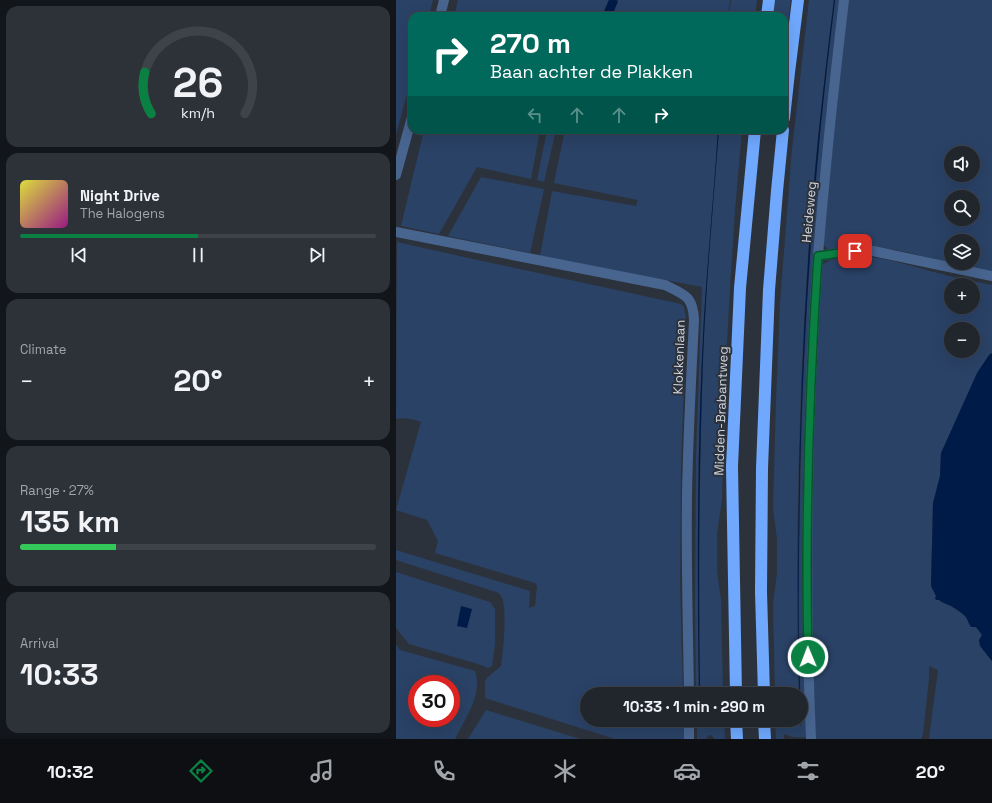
<!DOCTYPE html>
<html lang="en">
<head>
<meta charset="utf-8">
<style>
  body { margin:0; font-family:"Space Grotesk",sans-serif; background:#2d3239; color:#f1f3f6; height:100vh; display:flex; flex-direction:column; font-size:15px; white-space:nowrap }
  * { box-sizing:border-box; margin:0 }
  p { font-size:13px; color:#a2a5aa }
  .icon { flex:none; width:22px; height:22px; fill:none; stroke:currentColor; stroke-width:2; stroke-linecap:round; stroke-linejoin:round }
  .map { position:relative; flex:1; overflow:hidden }
  .details { display:flex; flex-direction:column; gap:6px; padding:6px; background:#121519; width:396px }
  .details>* { flex:none }
  .banner { position:absolute; left:12px; top:12px; width:380px; height:122px; border-radius:12px; box-shadow:0 4px 16px #0002,0 0 0 1px #3e4349; background:#00695c; color:#fff; overflow:hidden }
  .tools { position:absolute; left:548px; top:146px; display:grid; gap:8px }
  .tools a { display:grid; place-items:center; width:36px; height:36px; border-radius:50%; background:#21262d; box-shadow:0 4px 16px #0002,0 0 0 1px #3e4349; font-size:20px }
  .speed { position:absolute; left:12px; top:675px; display:flex; gap:8px; font-size:20px; font-weight:700; text-align:center }
  .speed>* { display:grid; place-content:center; width:52px; height:52px; border-radius:50%; background:#21262d; box-shadow:0 4px 16px #0002,0 0 0 1px #3e4349; line-height:1 }
  .speed .limit { border:6px solid #d22; background:#fff; color:#111 }
  .pin { position:absolute; display:grid; place-items:center; width:34px; height:34px; color:#fff; margin:-17px; border-radius:8px; box-shadow:0 2px 6px #0006 }
  .me { position:absolute; width:44px; margin:-22px; rotate:359deg; stroke-linejoin:round; filter:drop-shadow(0 0 3px #0008) }
  .turn { display:flex; align-items:center; gap:14px; height:84px; padding:0 16px; font-size:18px }
  .turn .icon { width:52px; height:52px; stroke-width:2.5 }
  .turn b { display:block; font-size:28px; line-height:34px }
  .lanes { display:flex; align-items:center; height:38px; padding:0 16px; background:#0003; justify-content:center; gap:20px; direction:ltr }
  .lanes .off { opacity:.35 }
  .big { font-size:30px; font-weight:700; line-height:1.1 }
  .details .card { flex:1; display:flex; flex-direction:column; justify-content:center; gap:6px; min-width:0; padding:0 14px; border-radius:12px; background:#2d3239 }
  .details .dial { align-items:center; gap:0 }
  .dial svg { height:104px; overflow:visible; fill:none; stroke:#3e4349; stroke-width:7; stroke-linecap:round; text-anchor:middle }
  .dial text { fill:#f1f3f6; stroke:none }
  .song { display:flex; align-items:center; gap:12px }
  .cover { width:48px; height:48px; border-radius:6px; background:linear-gradient(135deg,hsl(60 70% 55%),hsl(310 70% 35%)) }
  .played { height:4px; border-radius:2px; background:linear-gradient(90deg,#0b8043 50%,#3e4349 50%) }
  .keys { display:flex; justify-content:space-around; direction:ltr }
  .heat { display:flex; justify-content:space-between; align-items:center; font-size:22px; direction:ltr }
  .charge { height:6px; border-radius:3px; background:linear-gradient(90deg,#34c759 27%,#3e4349 0) }
  .trip { position:absolute; left:184px; top:687px; width:228px; height:40px; border-radius:20px; background:#21262d; box-shadow:0 4px 16px #0002,0 0 0 1px #3e4349; font-weight:700; line-height:40px; text-align:center }
  .menu { display:flex; height:64px; justify-content:space-around; align-items:center; background:#0d0f12; color:#a2a5aa }
  .menu .icon { width:28px; height:28px }
  .menu .on { color:#0b8043 }
  .menu b { font-size:18px; color:#f1f3f6 }
  main { display:flex; flex:1; min-height:0 }
  .map>svg:first-child { display:block }
</style>
</head>
<body>
<main>
<section class="details">
<div class="card dial"><svg viewBox="0 0 100 80">
<path d="M14 69A42 42 0 1 1 86 69"/>
<path d="M14 69A42 42 0 0 1 9 37" stroke="#0b8043"/>
<text x="50" y="56" font-size="32" font-weight="700">26</text>
<text x="50" y="72" font-size="11">km/h</text>
</svg></div>
<div class="card">
<div class="song"><i class="cover"></i><div><b>Night Drive</b><p>The Halogens</p></div></div>
<div class="played"></div>
<div class="keys"><svg class="icon" aria-label="previous" viewBox="0 0 24 24"><path d="M18 5L8 12l10 7zM5 5v14"/></svg><svg class="icon" aria-label="pause" viewBox="0 0 24 24"><path d="M8 5v14M16 5v14"/></svg><svg class="icon" aria-label="next" viewBox="0 0 24 24"><path d="M6 5l10 7-10 7zM19 5v14"/></svg></div>
</div>
<div class="card"><p>Climate</p>
<div class="heat"><a>−</a><b class="big">20°</b><a>+</a></div>
</div>
<div class="card"><p>Range · 27%</p><b class="big">135 km</b><div class="charge"></div></div>
<div class="card"><p>Arrival</p><b class="big">10:33</b></div>
</section>
<div class="map">
<svg width="596" height="739" viewBox="0 0 596 739">
  <rect width="100%" height="100%" fill="#2c323c"/>
  <!-- green -->
  <g fill="#2a4266" fill-rule="evenodd">
    <polygon points="0,0 37,0 33,16 16,16 16,76 0,134"/>
    <polygon points="62,0 213,0 206,16 58,16"/>
    <polygon points="220,0 334,0 332,16 216,16 222,1"/>
    <polygon points="335,0 361,0 359,16 333,16"/>
    <polygon points="379,0 395,0 389,43 388,43 388,16 377,16"/>
    <path d="M413,0H438C432,46 427,93 422,139C407,286 402,434 401,582C401,619 402,657 403,694H379L377,604L381,573V539L377,508L380,401L384,303L396,149Z"/>
    <path d="M439,0H444L418,263L411,737C407,737 402,738 397,737C393,737 392,734 388,735V739H380L379,720H404V728L402,732L405,725L402,588L406,410L410,310L419,184L425,121Z"/>
    <path d="M452,0H596V272L557,263H577V241H555V263C526,256 497,247 467,247C459,247 439,251 433,249C429,248 428,245 427,242ZM555,153H577V175H555ZM555,197H577V219H555Z"/>
    <polygon points="28,130 144,130 135,179 81,167 43,234 5,226"/>
    <polygon points="151,130 160,130 148,182 141,180"/>
    <path d="M169,130H322C318,192 312,254 308,317C301,442 301,568 303,694H300L299,604L300,456L306,287L144,256L156,191L240,206L242,200L158,183Z"/>
    <path d="M323,130H346L339,210L334,288L328,397L326,499L321,534V571L325,600L327,694H304C303,582 303,471 307,359C310,282 317,206 323,130Z"/>
    <polygon points="85,177 148,189 134,253 52,236"/>
    <path d="M1,242L77,259L285,304L288,307L290,318L285,470L284,584L287,694H191V720H288L289,739H219L89,698V681L92,677L105,666C107,653 112,606 105,596C104,594 103,593 100,592L0,560V550L134,591L133,608L139,606L141,586L139,583L39,553L42,541L31,520L0,510L25,422C17,419 8,417 0,419Z"/>
    <path d="M467,256C493,258 517,267 542,273C560,278 578,281 596,285V353L593,355L545,453L544,476L537,503L535,585L543,600L546,602L553,605L562,610L571,617L573,624C580,627 582,628 586,635L585,637L591,655L596,661V739H533L542,670L533,666V678L527,734L525,739H419C418,698 416,656 415,615C414,498 418,382 426,266C432,257 457,257 467,256ZM555,285H577V307H555ZM555,329H577V351H555Z"/>
    <polygon points="0,572 94,602 99,609 99,644 96,666 92,668 82,664 13,644 0,628"/>
    <path d="M0,645L4,650L79,671C87,694 69,719 59,739H0ZM21,684H55V718H21Z"/>
    <polygon points="90,710 184,739 72,739"/>
    <polygon points="301,720 303,720 303,727 304,727 304,720 328,720 329,739 318,739 317,737 315,735 312,736 310,739 301,739"/>
  </g>
  <!-- water -->
  <g fill="#001b47">
    <polygon points="213,0 220,0 222,1 216,16 206,16"/>
    <path d="M438,0H439C419,156 408,313 404,470C403,545 402,619 404,694H403C400,509 404,323 422,139C427,92 432,46 438,0Z"/>
    <path d="M322,130H323C317,206 310,282 307,359C303,471 302,582 304,694H303C301,568 301,442 308,317C312,254 318,192 322,130Z"/>
    <path d="M596,353V661L584,646L583,640L586,635L580,627H575C572,623 572,619 569,616C565,612 560,609 555,606C551,604 547,603 543,600H540L539,598L540,596L535,586L537,503L544,476L545,453L581,373L593,355Z"/>
    <polygon points="65,606 76,609 71,628 61,626"/>
  </g>
  <g fill="none" stroke-linecap="round" stroke-linejoin="round">
    <!-- minor -->
    <g stroke="#486590" stroke-width="10">
      <polyline points="44,16 48,0"/>
      <polyline points="0,175 16,117"/>
      <path d="M0,232L269,285C289,295 297,296 298,320C295,379 292,438 291,496C290,562 292,628 293,694"/>
      <polyline points="422,256 459,251 477,251 596,276"/>
      <polyline points="293,739 293,720"/>
      <path d="M415,739C408,578 411,416 422,255C429,170 438,85 448,0"/>
    </g>
    <!-- highway -->
    <g stroke="#6fa8fd" stroke-width="12">
      <polyline points="371,16 373,0"/>
      <polyline points="388,118 393,72 402,0"/>
      <polyline points="340,694 336,466 344,288 359,130"/>
      <polyline points="368,694 365,592 366,468 373,290 381,191 387,130"/>
      <polyline points="340,720 341,739"/>
      <polyline points="368,720 369,739"/>
    </g>
  </g>
  <g fill="none" stroke-linecap="round" stroke-linejoin="round">
    <!-- route casing -->
    <g stroke="#07532c" stroke-width="10">
      <path id="route" d="M412,657C409,523 413,389 422,256L459,251"/>
    </g>
    <!-- route -->
    <use href="#route" stroke="#0b8043" stroke-width="7"/>
  </g>
  <g text-anchor="middle" dominant-baseline="central" stroke-width="4" stroke-linejoin="round" paint-order="stroke">
    <!-- street labels -->
    <g font-size="13" fill="#d1d5db" stroke="#2c323c">
      <text transform="translate(413 212) rotate(-85)">Heideweg</text>
      <text transform="translate(283 357) rotate(-88)">Klokkenlaan</text>
      <text transform="translate(325 411) rotate(-88)">Midden-Brabantweg</text>
    </g>
  </g>
</svg>
<div class="tools">
<a><svg class="icon" aria-label="sound" viewBox="0 0 24 24"><path d="M4 9h4l5-4v14l-5-4H4zM17 9q2 3 0 6"/></svg></a>
<a><svg class="icon" aria-label="search" viewBox="0 0 24 24"><circle cx="10" cy="10" r="6"/><path d="M15 15l6 6"/></svg></a>
<a><svg class="icon" aria-label="layers" viewBox="0 0 24 24"><path d="M12 4l9 5-9 5-9-5zM3 14l9 5 9-5"/></svg></a>
<a>+</a>
<a>−</a>
</div>
<div class="speed"><div class="limit">30</div></div>
<div class="pin" style="left:459px;top:251px;background:#d93025"><svg class="icon" aria-label="arrive" viewBox="0 0 24 24"><path d="M6 21V4h12l-3 4 3 4H6"/></svg></div>
<svg class="me" style="left:412px;top:657px" viewBox="-20 -20 40 40"><circle r="17" fill="#0b8043" stroke="#fff" stroke-width="3"/><path d="M0-11L8 9 0 5-8 9z" fill="#fff"/></svg>
<div class="trip">10:33 · 1 min · 290 m</div>
<div class="banner">
<div class="turn"><svg class="icon" aria-label="right" viewBox="0 0 24 24"><path d="M7 20v-9h11M14 6l5 5-5 5"/></svg><div><b>270 m</b>Baan achter de Plakken</div></div>
<div class="lanes"><svg class="icon off" aria-label="left" viewBox="0 0 24 24"><path d="M17 20v-9H6M10 6l-5 5 5 5"/></svg><svg class="icon off" aria-label="ahead" viewBox="0 0 24 24"><path d="M12 20V5M6 11l6-6 6 6"/></svg><svg class="icon off" aria-label="ahead" viewBox="0 0 24 24"><path d="M12 20V5M6 11l6-6 6 6"/></svg><svg class="icon" aria-label="right" viewBox="0 0 24 24"><path d="M7 20v-9h11M14 6l5 5-5 5"/></svg></div>
</div>
</div>
</main>
<nav class="menu">
<b>10:32</b>
<svg class="icon on" aria-label="directions" viewBox="0 0 24 24"><path d="M12 3l9 9-9 9-9-9zM9 14v-3h6M13 9l2 2-2 2"/></svg>
<svg class="icon" aria-label="music" viewBox="0 0 24 24"><path d="M9 18V5l10-2v13"/><circle cx="6" cy="18" r="3"/><circle cx="16" cy="16" r="3"/></svg>
<svg class="icon" aria-label="phone" viewBox="0 0 24 24"><path d="M5 4h4l2 5-3 2q2 4 5 5l2-3 5 2v4C11 20 4 13 5 4z"/></svg>
<svg class="icon" aria-label="climate" viewBox="0 0 24 24"><path d="M12 3v18M4 7l16 10M4 17L20 7"/></svg>
<svg class="icon" aria-label="car" viewBox="0 0 24 24"><path d="M5 17H2v-5l4-1 3-4h7l3 4 3 1v5h-3M9 17h6M6 11h13"/><circle cx="7" cy="17" r="2"/><circle cx="17" cy="17" r="2"/></svg>
<svg class="icon" aria-label="filters" viewBox="0 0 24 24"><path d="M4 7h16M4 17h16"/><circle cx="9" cy="7" r="2"/><circle cx="15" cy="17" r="2"/></svg>
<b>20°</b>
</nav>
</body>
</html>
